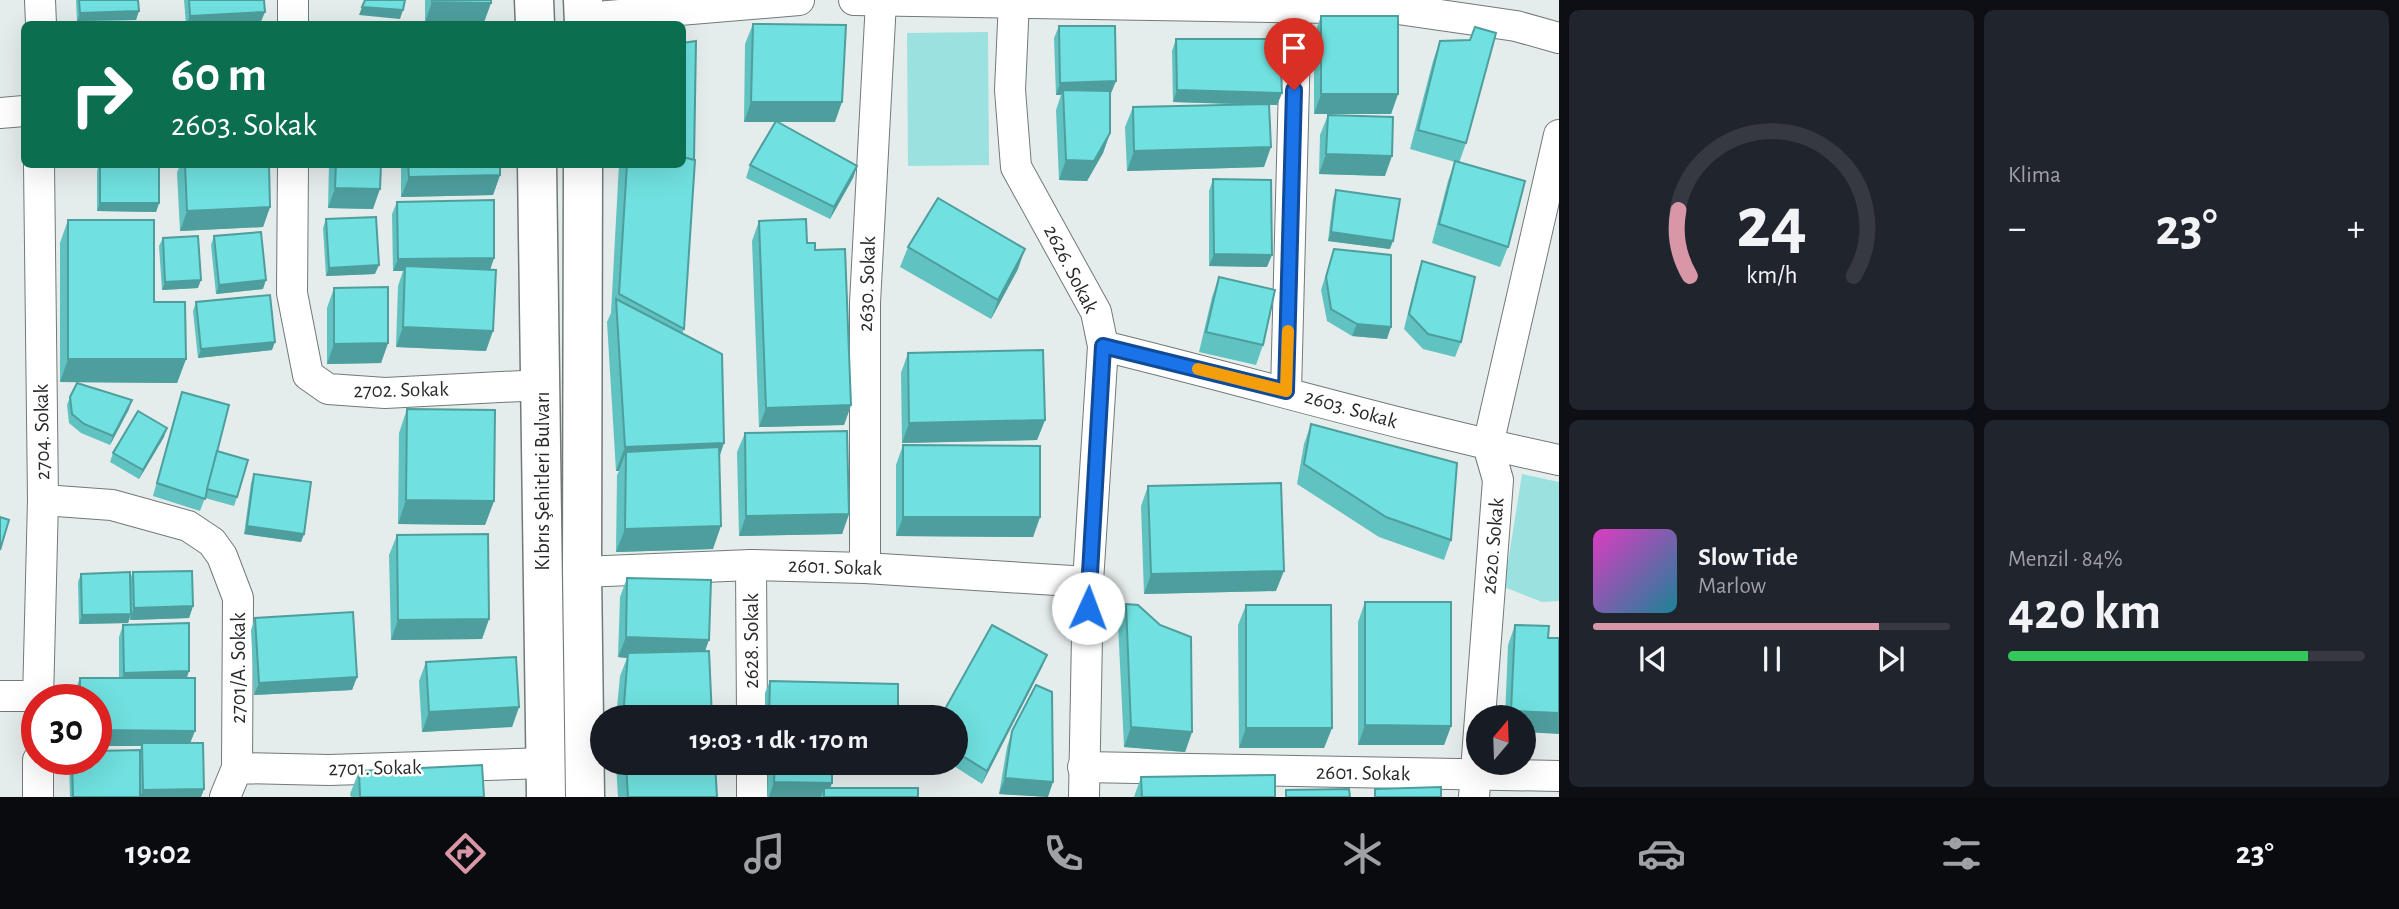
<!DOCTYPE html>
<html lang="tr">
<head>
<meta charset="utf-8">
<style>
  body { margin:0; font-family:"Alegreya Sans",sans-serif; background:#20242c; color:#f1f3f6; height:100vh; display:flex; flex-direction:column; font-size:26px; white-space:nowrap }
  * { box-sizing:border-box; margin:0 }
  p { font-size:23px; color:#9ea1a6 }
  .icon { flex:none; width:38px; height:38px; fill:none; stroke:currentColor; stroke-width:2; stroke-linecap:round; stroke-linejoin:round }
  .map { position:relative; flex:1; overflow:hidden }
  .drawer { display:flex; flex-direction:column; gap:10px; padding:10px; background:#0d0f14; width:840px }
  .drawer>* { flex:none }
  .guide { position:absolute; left:21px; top:21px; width:665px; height:147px; border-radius:10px; box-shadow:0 7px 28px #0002; background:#0b6e4f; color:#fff; overflow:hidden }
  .needle { width:46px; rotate:19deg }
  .tools { position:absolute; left:1466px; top:705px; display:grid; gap:14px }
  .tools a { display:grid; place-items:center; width:70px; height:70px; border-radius:50%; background:#171b24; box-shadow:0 7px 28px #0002; font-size:35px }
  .speed { position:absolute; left:21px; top:684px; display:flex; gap:14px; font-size:35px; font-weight:700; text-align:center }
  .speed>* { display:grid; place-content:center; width:91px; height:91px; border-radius:50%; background:#171b24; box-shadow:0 7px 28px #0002; line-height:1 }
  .speed .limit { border:10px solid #d22; background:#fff; color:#111 }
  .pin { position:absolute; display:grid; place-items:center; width:60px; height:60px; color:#fff; margin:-72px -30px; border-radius:50% 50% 50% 0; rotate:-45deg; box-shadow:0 0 7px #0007 }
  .pin .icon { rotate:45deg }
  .me { position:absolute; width:77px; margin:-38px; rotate:2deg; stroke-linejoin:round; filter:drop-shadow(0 0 5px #0008) }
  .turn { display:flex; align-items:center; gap:24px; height:147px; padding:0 35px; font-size:32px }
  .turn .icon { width:91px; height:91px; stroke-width:2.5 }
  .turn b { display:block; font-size:49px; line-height:60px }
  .big { font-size:52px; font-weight:600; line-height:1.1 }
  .drawer .tile { flex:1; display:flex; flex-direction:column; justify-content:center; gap:10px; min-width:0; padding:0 24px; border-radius:10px; background:#20242c }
  .drawer .dial { align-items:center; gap:0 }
  .dial svg { height:182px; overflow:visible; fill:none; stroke:#363941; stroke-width:7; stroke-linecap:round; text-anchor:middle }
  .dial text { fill:#f1f3f6; stroke:none }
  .song { display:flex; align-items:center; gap:21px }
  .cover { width:84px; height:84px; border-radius:10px; background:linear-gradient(135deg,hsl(310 70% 55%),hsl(190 70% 35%)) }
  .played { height:7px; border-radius:4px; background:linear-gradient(90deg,#d797a6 80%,#363941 80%) }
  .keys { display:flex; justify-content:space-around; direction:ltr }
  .heat { display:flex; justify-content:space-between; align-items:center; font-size:38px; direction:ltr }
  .charge { height:10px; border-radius:5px; background:linear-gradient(90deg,#34c759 84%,#363941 0) }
  .drawer .tiles { flex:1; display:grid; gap:10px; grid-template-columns:repeat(2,1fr) }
  .trip { position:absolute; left:590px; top:705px; width:378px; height:70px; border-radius:35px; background:#171b24; box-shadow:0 7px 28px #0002; font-weight:600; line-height:70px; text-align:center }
  .tabs { display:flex; height:112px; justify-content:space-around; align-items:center; background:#090b0e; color:#9ea1a6 }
  .tabs .icon { width:49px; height:49px }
  .tabs .selected { color:#d797a6 }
  .tabs b { font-size:32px; color:#f1f3f6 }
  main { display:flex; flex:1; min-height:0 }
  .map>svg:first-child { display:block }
</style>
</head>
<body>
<main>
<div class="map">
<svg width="1559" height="797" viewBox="0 0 1559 797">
  <rect width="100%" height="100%" fill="#e5ecec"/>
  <!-- green -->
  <g fill="#9be1e0">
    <polygon points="988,32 989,165 908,166 907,33"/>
    <polygon points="1522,474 1559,482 1559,601 1542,602 1504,587"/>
  </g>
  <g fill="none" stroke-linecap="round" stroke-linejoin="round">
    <!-- street casing -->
    <g stroke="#727979" stroke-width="32">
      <g id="street">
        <polyline points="40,0 41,24"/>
        <polyline points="293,0 293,24"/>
        <polyline points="854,0 1398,9 1516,26 1559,38"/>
        <polyline points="1014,0 1010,90 1016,167 1096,312 1103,346 1088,582 1084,797"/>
        <polyline points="584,18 799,0"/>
        <polyline points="0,113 24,111"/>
        <polyline points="293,164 292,293 308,375 328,389 385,393 541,385"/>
        <path d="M1103,346C1255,383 1406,428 1559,460"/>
        <polyline points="1286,391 1296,8"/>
        <polyline points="43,500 112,505 188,526 212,542 222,556 238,598 237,768"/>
        <polyline points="751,565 752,718"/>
        <polyline points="865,568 865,303 881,1"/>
        <polyline points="582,572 751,565 865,568 1088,582"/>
        <polyline points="0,696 38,696"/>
        <polyline points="38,700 43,500 39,164"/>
        <polyline points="752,763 752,797"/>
        <polyline points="1083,767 1559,776"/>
        <polyline points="38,797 38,760"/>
        <polyline points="225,797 237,768 329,770 545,763"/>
        <polyline points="1474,797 1498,480 1488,445 1559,135"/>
      </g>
    </g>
    <!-- secondary casing -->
    <g stroke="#727979" stroke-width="41">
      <g id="secondary">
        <polyline points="534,0 535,24"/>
        <polyline points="583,0 584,24"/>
        <polyline points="537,164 546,797"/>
        <polyline points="583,164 582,572 585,797"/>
      </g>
    </g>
    <!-- street -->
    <use href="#street" stroke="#fff" stroke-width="30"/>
    <!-- secondary -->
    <use href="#secondary" stroke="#fff" stroke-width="38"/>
  </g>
  <!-- wall -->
  <g fill="#60c2c1">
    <polygon points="76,0 138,0 136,20 77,21"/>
    <polygon points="184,0 264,0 260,24 186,24"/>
    <polygon points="425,0 491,0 491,3 484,22 425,22"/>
    <polygon points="1321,16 1398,94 1391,114 1314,114 1314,36"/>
    <polygon points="753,24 835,122 778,122 857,166 853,178 830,219 746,178 750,165 776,122 744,122 745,44"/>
    <polygon points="1059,26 1116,81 1111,93 1110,93 1110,133 1103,153 1087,181 1059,180 1056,110 1061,95 1056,95 1054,38"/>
    <polygon points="1176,39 1282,93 1277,105 1269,105 1264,167 1127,171 1125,127 1133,107 1255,105 1173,102 1172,51"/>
    <polygon points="1440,41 1466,143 1459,163 1508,247 1500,267 1432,243 1448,181 1455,162 1410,149 1433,61"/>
    <polygon points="1328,115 1385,176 1319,174 1320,135"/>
    <polygon points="99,164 159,164 159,203 156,212 97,211 97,171"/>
    <polygon points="180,164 269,164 270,207 263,227 180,231 177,173"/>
    <polygon points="329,164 381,164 373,209 328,208"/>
    <polygon points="401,164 500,164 500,175 493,195 401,197"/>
    <polygon points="619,164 682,164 684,329 682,334 719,457 713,549 616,552 617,475 619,471 616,471 607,322 611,313"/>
    <polygon points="1213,179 1267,267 1209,266 1209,191"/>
    <polygon points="1336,190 1390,249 1328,241 1333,199"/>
    <polygon points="397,202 494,258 490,269 486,351 396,347 398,286 403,271 393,271 392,214"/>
    <polygon points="326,219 375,274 326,276 323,228"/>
    <polygon points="68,220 154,302 186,359 177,383 60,382 60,243"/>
    <polygon points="759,221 807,243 815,250 851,405 844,425 759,427 752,241"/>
    <polygon points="214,236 263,289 216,294 211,245"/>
    <polygon points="163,238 198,288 162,290 159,246"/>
    <polygon points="908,247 1018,269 991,319 900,267"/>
    <polygon points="1334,249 1387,339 1352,336 1327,321 1321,290"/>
    <polygon points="1422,261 1461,342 1455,357 1423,349 1404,329 1417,276"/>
    <polygon points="1219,277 1263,345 1256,365 1199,352 1212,297"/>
    <polygon points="334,288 388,343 381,363 327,364 327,308"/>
    <polygon points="196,302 272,350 198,358 193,311"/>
    <polygon points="908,353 1045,420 1037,440 902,443 901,373"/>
    <polygon points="182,392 217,451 237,497 234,506 205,498 200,511 153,496 178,404"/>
    <polygon points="70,397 129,409 110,445 81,433 69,423 67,405"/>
    <polygon points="407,409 494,501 485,525 398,524 399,433"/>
    <polygon points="1311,424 1451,540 1444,560 1379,537 1297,484 1304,444"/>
    <polygon points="745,433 849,514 842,534 739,536 737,452"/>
    <polygon points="164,437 139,479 110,462 113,453"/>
    <polygon points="903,445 1040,517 1033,537 896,536 896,465"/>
    <polygon points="254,474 304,534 301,542 244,534 251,483"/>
    <polygon points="1148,486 1276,591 1144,594 1141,506"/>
    <polygon points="397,535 489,619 482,639 391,640 389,555"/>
    <polygon points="133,572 193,606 189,618 130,620 130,617 128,623 79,624 78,582 81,574 130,580"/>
    <polygon points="627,578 705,651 712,718 616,718 620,676 627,658 618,657 620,597"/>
    <polygon points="1365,602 1451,726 1444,745 1358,745 1358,622"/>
    <polygon points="1126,604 1192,732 1185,752 1124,747 1118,624"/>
    <polygon points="1246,605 1332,728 1324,748 1239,748 1238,625"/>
    <polygon points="255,618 357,677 352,690 254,695 251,630"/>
    <polygon points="123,625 187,678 191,743 204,789 201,797 70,797 69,760 96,760 140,750 141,746 96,700 74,700 74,693 80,678 119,678 119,637"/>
    <polygon points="1515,625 1524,718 1505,718 1508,645"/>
    <polygon points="1047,655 1042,667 982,784 949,763 956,763 956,718"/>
    <polygon points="426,662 519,707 512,727 422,732 419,681"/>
    <polygon points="770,681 898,718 765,718 765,693"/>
    <polygon points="1012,731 1048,797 999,794 1007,747"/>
    <polygon points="616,763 715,763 717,797 618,797"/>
    <polygon points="768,763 832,763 830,788 918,797 767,797"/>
    <polygon points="359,771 484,797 351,797 350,794"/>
    <polygon points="1141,777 1275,797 1134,797"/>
  </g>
  <!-- shaded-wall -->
  <g fill="#4e9e9d">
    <polygon points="432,2 491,3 484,22 425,22"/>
    <polygon points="362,7 403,10 400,19 359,15"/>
    <polygon points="139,11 136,20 77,21 80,13"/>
    <polygon points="265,12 260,24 187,24 190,16"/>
    <polygon points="1116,81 1111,93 1063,95 1063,90 1061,95 1056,95 1060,83"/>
    <polygon points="1177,90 1282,93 1277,105 1173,102"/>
    <polygon points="1321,94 1398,94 1391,114 1314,114"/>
    <polygon points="751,102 842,102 835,122 744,122"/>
    <polygon points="1110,133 1103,153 1087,181 1059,180 1066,160"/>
    <polygon points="1271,147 1264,167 1127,171 1134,151"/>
    <polygon points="1326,154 1392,156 1385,176 1319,174"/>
    <polygon points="857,166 853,178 830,219 834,207"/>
    <polygon points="500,175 493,195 401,197 409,177"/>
    <polygon points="335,188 380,189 373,209 328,208"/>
    <polygon points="100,203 159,203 156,212 97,211"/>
    <polygon points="270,207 263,227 180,231 187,211"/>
    <polygon points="1331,232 1393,241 1390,249 1328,241"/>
    <polygon points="1025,249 1018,269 991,319 998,300"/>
    <polygon points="1214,254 1272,255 1267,267 1209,266"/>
    <polygon points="494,258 490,270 405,266 403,271 393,271 398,259"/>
    <polygon points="379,265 375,274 326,276 329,268"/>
    <polygon points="201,280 198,288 162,290 165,282"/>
    <polygon points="266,280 263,289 216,294 219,285"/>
    <polygon points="1357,324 1391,327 1387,339 1352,336"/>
    <polygon points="403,327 493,331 486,351 396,347"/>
    <polygon points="275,342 272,350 198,358 201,349"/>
    <polygon points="388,343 381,363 327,364 334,344"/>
    <polygon points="68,359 186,359 177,383 60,382"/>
    <polygon points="132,400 129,409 110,445 113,436"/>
    <polygon points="851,405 844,425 759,427 766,408"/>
    <polygon points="1045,420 1037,440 902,443 909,423"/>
    <polygon points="167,428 164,437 139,479 143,470"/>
    <polygon points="724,443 716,467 626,452 619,471 616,471 625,447"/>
    <polygon points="406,500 494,501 485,525 398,524"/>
    <polygon points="849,514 842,534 739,536 746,516"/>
    <polygon points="903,517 1040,517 1033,537 896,536"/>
    <polygon points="247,526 304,534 301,542 244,534"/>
    <polygon points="721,526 713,549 616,552 625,529"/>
    <polygon points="1284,571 1276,591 1144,594 1151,574"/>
    <polygon points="193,606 189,618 130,620 134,608"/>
    <polygon points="131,614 128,623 79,624 82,615"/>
    <polygon points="489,619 482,639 391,640 398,620"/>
    <polygon points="626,637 709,640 702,660 628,653 627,658 618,657"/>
    <polygon points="1047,655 1042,667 982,784 987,771"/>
    <polygon points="189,671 185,684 120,685 124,673"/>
    <polygon points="357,677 352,690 254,695 259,683"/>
    <polygon points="519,707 512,727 422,732 429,712"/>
    <polygon points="1511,711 1559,713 1559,734 1524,732 1524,718 1509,718"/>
    <polygon points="1365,725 1451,726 1444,745 1358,745"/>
    <polygon points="1131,727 1192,732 1185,752 1124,747"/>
    <polygon points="1246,728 1332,728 1324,748 1239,748"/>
    <polygon points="96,730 195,731 189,746 142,743 141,746 96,746"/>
    <polygon points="1005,778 1053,782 1048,797 999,794"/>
    <polygon points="774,782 832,783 827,797 824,788 821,797 769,797"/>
    <polygon points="204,789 201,797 136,797 140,797 143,790"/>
  </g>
  <!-- building -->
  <g fill="#70e1e0" stroke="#4e9e9d" stroke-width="2">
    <polygon points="79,0 138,0 139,11 80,13"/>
    <polygon points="189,0 264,0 265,12 190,16"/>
    <polygon points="365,0 405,0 403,10 362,7"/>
    <polygon points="432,0 491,0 491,3 432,2"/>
    <rect x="1321" y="16" width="77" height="78"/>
    <polygon points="753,24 846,25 842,102 751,102"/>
    <polygon points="1059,26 1115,26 1116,81 1060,83"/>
    <polygon points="1475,27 1496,33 1466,143 1418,130 1440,41 1470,40"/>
    <polygon points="1176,39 1280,39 1282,93 1177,90"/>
    <polygon points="696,41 694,160 682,157 682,43"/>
    <polygon points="1063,90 1110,91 1110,133 1094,161 1066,160"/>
    <polygon points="1269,104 1271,147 1134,151 1133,107"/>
    <polygon points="1328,115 1393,117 1392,156 1326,154"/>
    <polygon points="776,121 857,166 834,207 750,165"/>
    <polygon points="682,157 695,160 684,329 619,294 627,164 682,164"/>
    <polygon points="1455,161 1525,181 1508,247 1439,224"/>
    <rect x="100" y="164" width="59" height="39"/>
    <polygon points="185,164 269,164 270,207 187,211"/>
    <polygon points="336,164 381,164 380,189 335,188"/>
    <polygon points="408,164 500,164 500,175 409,177"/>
    <polygon points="1213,179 1271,180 1272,255 1214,254"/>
    <polygon points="1336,190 1400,199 1393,241 1331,232"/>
    <polygon points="938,198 1025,249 998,300 908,247"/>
    <polygon points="494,200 494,258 398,259 397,202"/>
    <polygon points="376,217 379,265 329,268 326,219"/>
    <polygon points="806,219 807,243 815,243 815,250 845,249 851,405 766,408 759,221"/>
    <polygon points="68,220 154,220 154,302 185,302 186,359 68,359"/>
    <polygon points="261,232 266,280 219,285 214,236"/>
    <polygon points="198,236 201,280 165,282 163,238"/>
    <polygon points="1334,249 1391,255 1391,327 1357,324 1331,309 1326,277"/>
    <polygon points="1422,261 1475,277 1461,342 1428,334 1409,314"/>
    <polygon points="405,266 496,270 493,331 403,327"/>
    <polygon points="1219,277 1275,290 1263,345 1206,332"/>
    <polygon points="388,287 388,343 334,344 334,288"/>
    <polygon points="270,295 275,342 201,349 196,302"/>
    <polygon points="616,299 722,354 724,443 625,447"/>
    <polygon points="1043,350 1045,420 909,423 908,353"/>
    <polygon points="77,383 132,400 113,436 84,424 72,414 70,397"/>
    <polygon points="182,392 229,405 205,499 157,483"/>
    <polygon points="407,409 495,410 494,501 406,500"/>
    <polygon points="138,411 167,428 143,470 113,453"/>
    <polygon points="1311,424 1457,463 1451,540 1386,517 1304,464"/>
    <polygon points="847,431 849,514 746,516 745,433"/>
    <polygon points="903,445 1040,446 1040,517 903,517"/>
    <polygon points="719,447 721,526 625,529 626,452"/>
    <polygon points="217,451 248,460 237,497 207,489"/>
    <polygon points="254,474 311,482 304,534 247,526"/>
    <polygon points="1281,483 1284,571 1151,574 1148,486"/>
    <polygon points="0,517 9,520 0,550"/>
    <polygon points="488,534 489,619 398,620 397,535"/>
    <polygon points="192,571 193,606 134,608 133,572"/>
    <polygon points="130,572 131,614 82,615 81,574"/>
    <polygon points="627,578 711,580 709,640 626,637"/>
    <polygon points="1365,602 1451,602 1451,726 1365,725"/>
    <polygon points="1126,604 1138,605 1160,625 1191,637 1192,732 1131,727"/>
    <polygon points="1246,605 1331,605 1332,728 1246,728"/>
    <polygon points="353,612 357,677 259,683 255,618"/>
    <polygon points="189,623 189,671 124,673 123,625"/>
    <polygon points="992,625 1047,655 987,771 956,752 956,718 940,718"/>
    <polygon points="1515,625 1549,626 1548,638 1559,638 1559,713 1511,711"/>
    <polygon points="709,651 712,718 623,718 628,653"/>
    <polygon points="516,657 519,707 429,712 426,662"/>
    <polygon points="80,678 195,678 195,731 96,730 96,700 80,700"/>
    <polygon points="770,681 898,684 898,718 769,718"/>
    <polygon points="1036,685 1052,692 1053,782 1005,778 1012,731"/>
    <polygon points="142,743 203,743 204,789 143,790"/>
    <polygon points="140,750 140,797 73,797 72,760 96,760 96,751"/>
    <polygon points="626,763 715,763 717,797 628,797"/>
    <polygon points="775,763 832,763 832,783 774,782"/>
    <polygon points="482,765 484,797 360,797 359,771"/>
    <polygon points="1275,775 1275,797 1142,797 1141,777"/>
    <polygon points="1441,787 1441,797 1375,797 1375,789"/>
    <rect x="824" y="788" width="94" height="9"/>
    <polygon points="1349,789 1350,797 1286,797 1286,790"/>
  </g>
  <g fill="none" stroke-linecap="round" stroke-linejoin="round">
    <!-- route casing -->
    <g stroke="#114b97" stroke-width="18">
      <polyline id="route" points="1088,608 1103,346 1286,391 1294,90"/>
    </g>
    <!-- route -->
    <use href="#route" stroke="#1a73e8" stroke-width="12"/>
    <!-- slow -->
    <polyline stroke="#f59e0b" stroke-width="12" points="1198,369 1286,391 1288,331"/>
  </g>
  <g text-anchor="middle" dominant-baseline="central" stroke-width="5" stroke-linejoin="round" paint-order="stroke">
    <!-- street labels -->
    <g font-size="21" fill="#282a2a" stroke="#fff">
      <text transform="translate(1071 269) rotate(63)">2626. Sokak</text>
      <text transform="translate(867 284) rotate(-88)">2630. Sokak</text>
      <text transform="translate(401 390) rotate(-1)">2702. Sokak</text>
      <text transform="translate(1351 409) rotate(16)">2603. Sokak</text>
      <text transform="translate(42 432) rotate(-91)">2704. Sokak</text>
      <text transform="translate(542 481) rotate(-90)">Kıbrıs Şehitleri Bulvarı</text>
      <text transform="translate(1493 546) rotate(-85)">2620. Sokak</text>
      <text transform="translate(835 567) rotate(2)">2601. Sokak</text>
      <text transform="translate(751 641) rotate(-90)">2628. Sokak</text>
      <text transform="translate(238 668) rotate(-90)">2701/A. Sokak</text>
      <text transform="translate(375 768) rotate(-1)">2701. Sokak</text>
      <text transform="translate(1363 773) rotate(1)">2601. Sokak</text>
    </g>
  </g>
</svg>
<div class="tools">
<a><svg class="needle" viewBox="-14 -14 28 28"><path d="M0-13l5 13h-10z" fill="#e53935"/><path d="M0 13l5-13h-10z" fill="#9ea1a6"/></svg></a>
</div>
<div class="speed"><div class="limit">30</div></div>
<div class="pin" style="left:1294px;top:90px;background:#d93025"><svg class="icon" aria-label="arrive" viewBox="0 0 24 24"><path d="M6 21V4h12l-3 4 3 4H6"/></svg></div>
<svg class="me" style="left:1088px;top:608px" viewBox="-20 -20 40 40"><circle r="19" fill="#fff"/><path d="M0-13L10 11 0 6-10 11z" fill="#1a73e8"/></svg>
<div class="trip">19:03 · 1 dk · 170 m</div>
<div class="guide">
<div class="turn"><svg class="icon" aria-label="right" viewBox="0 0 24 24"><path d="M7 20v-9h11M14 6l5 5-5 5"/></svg><div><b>60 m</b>2603. Sokak</div></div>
</div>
</div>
<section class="drawer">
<div class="tiles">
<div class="tile dial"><svg viewBox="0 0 100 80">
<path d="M14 69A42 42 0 1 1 86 69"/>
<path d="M14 69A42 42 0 0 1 9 40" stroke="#d797a6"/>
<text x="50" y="56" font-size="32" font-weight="700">24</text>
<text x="50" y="72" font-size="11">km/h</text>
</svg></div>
<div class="tile"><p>Klima</p>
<div class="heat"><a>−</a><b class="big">23°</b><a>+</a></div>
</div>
<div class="tile">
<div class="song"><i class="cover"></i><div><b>Slow Tide</b><p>Marlow</p></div></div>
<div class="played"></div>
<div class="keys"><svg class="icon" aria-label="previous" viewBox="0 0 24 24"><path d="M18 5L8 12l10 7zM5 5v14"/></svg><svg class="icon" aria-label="pause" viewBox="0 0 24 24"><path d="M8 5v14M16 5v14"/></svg><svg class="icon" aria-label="next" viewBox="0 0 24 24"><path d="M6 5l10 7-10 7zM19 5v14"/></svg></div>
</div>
<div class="tile"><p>Menzil · 84%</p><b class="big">420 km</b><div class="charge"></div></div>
</div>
</section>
</main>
<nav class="tabs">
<b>19:02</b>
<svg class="icon selected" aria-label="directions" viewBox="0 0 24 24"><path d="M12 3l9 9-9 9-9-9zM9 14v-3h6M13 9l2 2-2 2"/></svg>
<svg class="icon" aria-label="music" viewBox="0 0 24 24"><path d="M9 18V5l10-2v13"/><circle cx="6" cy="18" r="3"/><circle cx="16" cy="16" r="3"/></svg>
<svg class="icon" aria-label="phone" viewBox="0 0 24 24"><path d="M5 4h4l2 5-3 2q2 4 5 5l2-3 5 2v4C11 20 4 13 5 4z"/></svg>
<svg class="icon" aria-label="climate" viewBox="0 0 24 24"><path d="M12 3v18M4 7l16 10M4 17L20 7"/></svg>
<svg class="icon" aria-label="car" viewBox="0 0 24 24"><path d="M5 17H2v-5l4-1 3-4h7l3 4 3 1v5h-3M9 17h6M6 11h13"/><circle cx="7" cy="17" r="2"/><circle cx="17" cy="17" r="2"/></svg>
<svg class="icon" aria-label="filters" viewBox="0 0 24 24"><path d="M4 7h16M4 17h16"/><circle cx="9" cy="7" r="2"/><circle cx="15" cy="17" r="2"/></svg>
<b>23°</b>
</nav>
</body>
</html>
